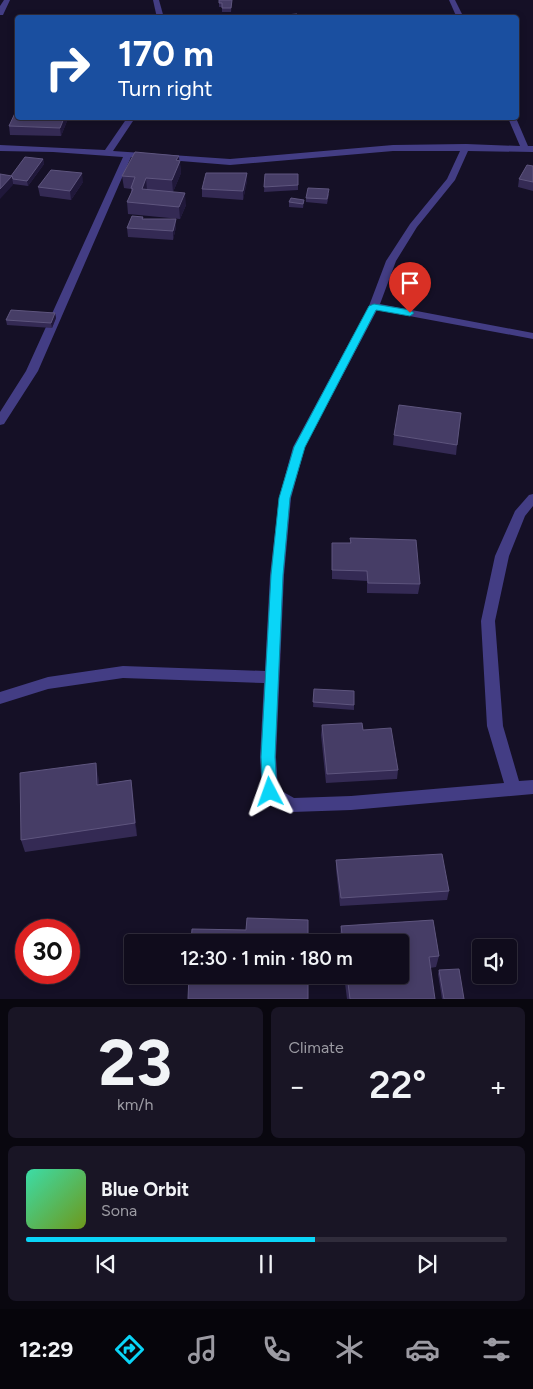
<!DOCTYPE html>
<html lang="en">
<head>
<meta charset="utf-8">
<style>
  body { margin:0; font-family:Figtree,sans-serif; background:#191525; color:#f1f3f6; height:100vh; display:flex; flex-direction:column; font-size:19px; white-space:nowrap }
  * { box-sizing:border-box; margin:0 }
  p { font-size:16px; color:#9c9ba3 }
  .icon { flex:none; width:28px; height:28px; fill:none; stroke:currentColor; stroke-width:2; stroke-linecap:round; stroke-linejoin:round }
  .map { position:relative; height:999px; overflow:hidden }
  .side { display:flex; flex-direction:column; gap:8px; padding:8px; background:#09070f; flex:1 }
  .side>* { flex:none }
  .banner { position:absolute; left:15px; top:15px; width:504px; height:105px; border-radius:5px; box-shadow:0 2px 8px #0003,0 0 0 1px #302c3b; background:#1a4fa0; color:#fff; overflow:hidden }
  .fabs { position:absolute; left:472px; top:939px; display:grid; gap:10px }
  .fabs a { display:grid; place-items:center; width:45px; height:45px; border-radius:5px; background:#100c1c; box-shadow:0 2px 8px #0003,0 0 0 1px #302c3b; font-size:25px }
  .speed { position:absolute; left:15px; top:919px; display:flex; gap:10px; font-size:25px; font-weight:700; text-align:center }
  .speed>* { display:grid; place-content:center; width:65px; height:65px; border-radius:50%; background:#100c1c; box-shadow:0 2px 8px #0003,0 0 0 1px #302c3b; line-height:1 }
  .speed .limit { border:8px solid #d22; background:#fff; color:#111 }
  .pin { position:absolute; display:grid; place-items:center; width:42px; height:42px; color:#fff; margin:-51px -21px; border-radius:50% 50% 50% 0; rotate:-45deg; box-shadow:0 0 5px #0007 }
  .pin .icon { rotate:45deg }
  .me { position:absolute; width:55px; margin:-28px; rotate:356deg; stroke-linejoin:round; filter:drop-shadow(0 0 4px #0008) }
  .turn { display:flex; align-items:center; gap:18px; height:105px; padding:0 20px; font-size:22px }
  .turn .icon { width:65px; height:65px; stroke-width:2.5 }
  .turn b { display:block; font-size:35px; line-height:42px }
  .big { font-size:38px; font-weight:600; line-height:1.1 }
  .side .card { flex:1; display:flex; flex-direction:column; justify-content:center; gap:8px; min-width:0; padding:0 18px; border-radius:8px; background:#191525 }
  .side .dial { align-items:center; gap:0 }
  .dial b { font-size:65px; line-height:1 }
  .song { display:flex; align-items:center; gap:15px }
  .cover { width:60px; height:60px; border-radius:8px; background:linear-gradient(135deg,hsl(160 70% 55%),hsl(80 70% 35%)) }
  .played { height:5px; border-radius:2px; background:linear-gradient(90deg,#0ad5f7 60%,#302c3b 60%) }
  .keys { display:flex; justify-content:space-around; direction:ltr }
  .heat { display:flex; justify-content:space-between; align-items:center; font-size:28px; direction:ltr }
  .side .tiles { flex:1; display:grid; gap:8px; grid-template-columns:1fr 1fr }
  .card:last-child { grid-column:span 2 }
  .trip { position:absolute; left:124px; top:934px; width:285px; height:50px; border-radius:5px; background:#100c1c; box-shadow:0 2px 8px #0003,0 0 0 1px #302c3b; font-weight:600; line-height:50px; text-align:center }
  .dock { display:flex; height:80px; justify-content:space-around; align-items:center; background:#06050b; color:#9c9ba3 }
  .dock .icon { width:35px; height:35px }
  .dock .on { color:#0ad5f7 }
  .dock b { font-size:22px; color:#f1f3f6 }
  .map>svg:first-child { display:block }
</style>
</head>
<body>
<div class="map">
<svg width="533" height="999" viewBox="0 0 533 999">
  <rect width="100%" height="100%" fill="#151026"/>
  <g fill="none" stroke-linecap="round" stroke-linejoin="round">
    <!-- street -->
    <g fill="#433d84" fill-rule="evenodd">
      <polygon points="4,0 10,0 3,15 0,15 0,6"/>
      <polygon points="153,0 159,0 164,18 157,18"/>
      <polygon points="449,0 455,0 464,18 457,18"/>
      <path d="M127,118H135L113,151L230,159L393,145L466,144L520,146L508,118H516L528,146H533V152L468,151L455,180L417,227L396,261L380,304L533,333V339L377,310L305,447L291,498L284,575L276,757L278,789L294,798L351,796L504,783L487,726L481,621L495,556L515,511L529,495L533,494V506L525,516L509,556L495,621L503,726L519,781L533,780V794L351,810L292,812C282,809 267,802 262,793L260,757L264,683L123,678L48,689L0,704V692L48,677L123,666L265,671L270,575L279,498L293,447L369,306L386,261L410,224L447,179L460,151H393L230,165L131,157L38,371L4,424L0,425V412L26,371L123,157L53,152L0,151V145L105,150Z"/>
    </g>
  </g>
  <!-- wall -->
  <g fill="#342a54">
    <polygon points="219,0 232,0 231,12 222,12 222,7 219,7"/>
    <polygon points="67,121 61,136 10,135 9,126"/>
    <polygon points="179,156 181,173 173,192 186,205 180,219 128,214 127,202 131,193 131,189 124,188 122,176"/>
    <polygon points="43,159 44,164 28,186 13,184 13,185 11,176"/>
    <polygon points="533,166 533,191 518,187 519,179"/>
    <polygon points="247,173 247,181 243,200 202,197 202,189"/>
    <polygon points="265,174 298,174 298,190 264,192"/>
    <polygon points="83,182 71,200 40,196 38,187"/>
    <polygon points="329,194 327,204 306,202 306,198"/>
    <polygon points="304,200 303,208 289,207 289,202"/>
    <polygon points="143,217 143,219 176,227 173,240 128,237 127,228"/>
    <polygon points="55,313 56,318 52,328 7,325 6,320"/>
    <polygon points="394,435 457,445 456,455 393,445"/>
    <polygon points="350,538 420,584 418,594 367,593 367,581 332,579 332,543 350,543"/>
    <polygon points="314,689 354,705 354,710 313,707"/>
    <polygon points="322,725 363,730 398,770 397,779 326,783 321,735"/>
    <polygon points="98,775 99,784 131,780 137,836 25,852 21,840"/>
    <polygon points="336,860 449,891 447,900 340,906 336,869"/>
    <polygon points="433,920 439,956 436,967 430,968 435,999 347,999 344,975 400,975 400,942 341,942 340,937 341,926"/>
    <polygon points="439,970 464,999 442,999 438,974"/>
  </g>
  <!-- shaded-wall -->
  <g fill="#20183a">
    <polygon points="64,118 67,118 67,121 61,136 60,128"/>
    <polygon points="179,156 179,164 180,161 181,173 173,192 172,180 176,160"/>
    <polygon points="43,159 44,164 28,186 27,181"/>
    <polygon points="82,173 83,182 71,200 70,191"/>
    <polygon points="247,173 247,181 243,200 243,191"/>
    <polygon points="12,176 13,185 0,199 0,189"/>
    <polygon points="146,178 147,190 142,189"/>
    <polygon points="185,193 186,205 180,219 179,207"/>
    <polygon points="176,219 176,227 173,240 173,231"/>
    <polygon points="55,313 56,318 52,328 51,323"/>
    <polygon points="96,763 98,775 100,797 97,785"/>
    <polygon points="131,780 133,792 137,836 135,823"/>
  </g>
  <!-- building -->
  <g fill="#463d66" stroke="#5e557e">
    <polygon points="219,0 232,0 231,8 222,8 222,3 219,3"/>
    <polygon points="297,14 299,18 275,18 274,16"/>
    <polygon points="16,111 18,111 18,118 64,118 60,128 9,126"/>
    <polygon points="135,152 179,156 176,160 180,161 172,180 146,178 142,189 185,193 179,207 127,202 133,189 131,188 135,177 122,176"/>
    <polygon points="25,157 43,159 27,181 13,179 12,176 11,176"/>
    <polygon points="527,165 533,166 533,182 519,179"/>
    <polygon points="51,170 82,173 70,191 38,187"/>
    <polygon points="206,173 247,173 243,191 202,189"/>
    <polygon points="0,174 12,176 0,189"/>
    <polygon points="265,174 298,174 298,185 264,187"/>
    <polygon points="308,188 329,189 327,199 306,198"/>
    <polygon points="291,198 304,200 303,204 289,202"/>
    <polygon points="132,216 143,217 142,219 176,219 173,231 127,228"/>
    <polygon points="11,310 55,313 51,323 6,320"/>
    <polygon points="399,405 461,413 457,445 394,435"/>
    <polygon points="350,538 416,540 420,584 368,583 367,571 332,570 332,543 351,543"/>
    <polygon points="314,689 354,691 354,705 313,702"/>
    <polygon points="362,723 363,730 391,728 398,770 327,774 322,725"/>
    <polygon points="96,763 97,785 131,780 135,823 21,840 20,773"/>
    <polygon points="442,854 449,891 341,898 336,860"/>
    <polygon points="247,918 308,920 308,942 191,942 192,929 246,930"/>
    <polygon points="433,920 439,956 429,957 435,999 350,999 347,975 400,975 400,942 343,942 341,926"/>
    <polygon points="459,969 464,999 444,999 439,970"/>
    <polygon points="189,975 308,975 308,999 188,999"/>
  </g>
  <!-- route -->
  <polygon fill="#0ad5f7" stroke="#068aa1" points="374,304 410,310 414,313 410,316 376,310 305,447 290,498 283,575 275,757 277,792 275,797 270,799 265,797 263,792 261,757 271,575 279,498 294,447 369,306"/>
</svg>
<div class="fabs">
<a><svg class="icon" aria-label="sound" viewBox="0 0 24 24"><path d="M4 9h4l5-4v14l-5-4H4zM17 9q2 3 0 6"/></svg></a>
</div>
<div class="speed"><div class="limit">30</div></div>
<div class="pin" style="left:410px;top:313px;background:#d93025"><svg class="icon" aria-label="arrive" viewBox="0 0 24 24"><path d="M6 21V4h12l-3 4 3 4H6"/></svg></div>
<svg class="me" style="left:270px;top:792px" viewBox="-20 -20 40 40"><path d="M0-17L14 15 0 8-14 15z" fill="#0ad5f7" stroke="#fff" stroke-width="4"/></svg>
<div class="trip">12:30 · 1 min · 180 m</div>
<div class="banner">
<div class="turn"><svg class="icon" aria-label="right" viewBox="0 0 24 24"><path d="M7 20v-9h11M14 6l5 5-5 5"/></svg><div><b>170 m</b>Turn right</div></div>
</div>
</div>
<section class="side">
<div class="tiles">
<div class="card dial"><b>23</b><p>km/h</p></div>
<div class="card"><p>Climate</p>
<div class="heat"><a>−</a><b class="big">22°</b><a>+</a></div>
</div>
<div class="card">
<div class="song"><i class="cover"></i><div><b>Blue Orbit</b><p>Sona</p></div></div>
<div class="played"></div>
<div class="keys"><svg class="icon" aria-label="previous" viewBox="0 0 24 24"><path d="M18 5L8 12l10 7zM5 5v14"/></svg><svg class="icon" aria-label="pause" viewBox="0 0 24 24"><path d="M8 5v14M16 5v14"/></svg><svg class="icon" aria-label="next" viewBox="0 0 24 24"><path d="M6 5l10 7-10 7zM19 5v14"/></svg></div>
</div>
</div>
</section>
<nav class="dock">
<b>12:29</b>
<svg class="icon on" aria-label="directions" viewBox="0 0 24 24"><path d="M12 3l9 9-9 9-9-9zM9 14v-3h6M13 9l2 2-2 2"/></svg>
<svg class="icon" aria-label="music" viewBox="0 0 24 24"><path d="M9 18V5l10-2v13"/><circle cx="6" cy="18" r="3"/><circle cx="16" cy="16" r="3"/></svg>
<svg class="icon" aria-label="phone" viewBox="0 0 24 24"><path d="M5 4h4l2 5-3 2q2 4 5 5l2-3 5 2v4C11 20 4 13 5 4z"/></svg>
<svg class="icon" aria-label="climate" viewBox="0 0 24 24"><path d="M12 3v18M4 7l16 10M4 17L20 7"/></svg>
<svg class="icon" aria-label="car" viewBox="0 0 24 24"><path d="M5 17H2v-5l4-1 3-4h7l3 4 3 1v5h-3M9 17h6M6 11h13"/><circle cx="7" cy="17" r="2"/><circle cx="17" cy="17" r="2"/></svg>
<svg class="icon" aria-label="filters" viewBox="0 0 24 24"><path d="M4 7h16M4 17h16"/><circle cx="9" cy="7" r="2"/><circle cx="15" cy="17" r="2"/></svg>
</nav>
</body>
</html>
